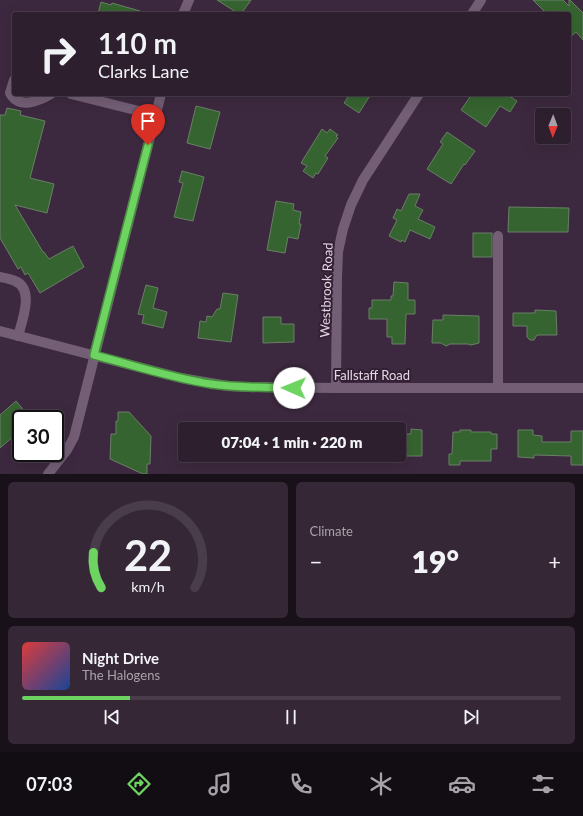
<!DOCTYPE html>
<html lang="en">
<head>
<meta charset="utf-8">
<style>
  body { margin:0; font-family:Lato,sans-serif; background:#362737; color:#f1f3f6; height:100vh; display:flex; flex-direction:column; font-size:15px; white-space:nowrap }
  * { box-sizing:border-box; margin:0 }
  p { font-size:13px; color:#a7a2aa }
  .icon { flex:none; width:22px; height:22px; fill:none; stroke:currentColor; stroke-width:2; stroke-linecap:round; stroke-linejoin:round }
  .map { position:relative; height:474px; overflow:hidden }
  .drawer { display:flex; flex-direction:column; gap:8px; padding:8px; background:#19111a; flex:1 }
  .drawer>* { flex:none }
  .hud { position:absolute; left:12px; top:12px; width:559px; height:84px; border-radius:4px; box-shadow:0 4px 16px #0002,0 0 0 1px #493d4b; background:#2e1f2f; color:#f1f3f6; overflow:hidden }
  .needle { width:26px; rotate:181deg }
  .buttons { position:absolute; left:535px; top:108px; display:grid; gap:8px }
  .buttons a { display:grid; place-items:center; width:36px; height:36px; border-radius:4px; background:#2e1f2f; box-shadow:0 4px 16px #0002,0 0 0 1px #493d4b; font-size:20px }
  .speed { position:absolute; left:12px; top:410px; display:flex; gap:8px; font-size:20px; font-weight:700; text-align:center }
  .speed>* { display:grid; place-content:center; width:52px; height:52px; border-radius:50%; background:#2e1f2f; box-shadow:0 4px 16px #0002,0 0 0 1px #493d4b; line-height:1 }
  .speed .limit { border:2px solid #111; border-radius:6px; background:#fff; color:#111 }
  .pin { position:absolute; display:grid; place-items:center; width:34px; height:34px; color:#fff; margin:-41px -17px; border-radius:50% 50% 50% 0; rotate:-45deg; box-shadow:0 0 4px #0007 }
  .pin .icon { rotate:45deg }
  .me { position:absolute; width:44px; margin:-22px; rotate:271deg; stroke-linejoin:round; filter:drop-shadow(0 0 3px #0008) }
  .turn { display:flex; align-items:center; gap:14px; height:84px; padding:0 20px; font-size:18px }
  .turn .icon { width:52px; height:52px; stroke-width:2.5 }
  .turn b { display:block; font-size:28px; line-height:34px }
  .big { font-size:30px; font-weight:800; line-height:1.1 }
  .drawer .widget { flex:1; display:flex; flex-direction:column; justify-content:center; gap:6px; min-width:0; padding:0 14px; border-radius:6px; background:#362737 }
  .drawer .dial { align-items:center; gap:0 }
  .dial svg { height:104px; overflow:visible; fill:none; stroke:#493d4b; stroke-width:7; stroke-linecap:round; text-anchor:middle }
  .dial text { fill:#f1f3f6; stroke:none }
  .song { display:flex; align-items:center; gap:12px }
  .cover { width:48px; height:48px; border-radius:6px; background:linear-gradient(135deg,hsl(0 70% 55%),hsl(220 70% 35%)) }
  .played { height:4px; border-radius:2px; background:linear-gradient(90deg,#6dd361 20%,#493d4b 20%) }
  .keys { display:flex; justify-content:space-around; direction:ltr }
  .heat { display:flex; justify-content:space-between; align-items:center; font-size:22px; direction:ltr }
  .drawer .tiles { flex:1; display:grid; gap:8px; grid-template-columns:1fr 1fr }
  .widget:last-child { grid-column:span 2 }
  .trip { position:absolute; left:178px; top:422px; width:228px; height:40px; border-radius:4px; background:#2e1f2f; box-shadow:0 4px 16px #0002,0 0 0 1px #493d4b; font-weight:800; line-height:40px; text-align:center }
  .menu { display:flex; height:64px; justify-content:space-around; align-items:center; background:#120c13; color:#a7a2aa }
  .menu .icon { width:28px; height:28px }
  .menu .on { color:#6dd361 }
  .menu b { font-size:18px; color:#f1f3f6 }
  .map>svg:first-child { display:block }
</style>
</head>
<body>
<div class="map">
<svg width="583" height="474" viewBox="0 0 583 474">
  <rect width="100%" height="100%" fill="#3d293f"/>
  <!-- building -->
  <g fill="#366430" stroke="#697f66">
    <polygon points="217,0 251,0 241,14 239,14"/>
    <polygon points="533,0 563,0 569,6 569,0 570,0 583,13 583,40 576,32 569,38 569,14 547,14"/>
    <polygon points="101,2 111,5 112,3 140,11 140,14 98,14"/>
    <polygon points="350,94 371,94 359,113 344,103"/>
    <polygon points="472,94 506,94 517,101 510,112 500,106 486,127 461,110"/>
    <polygon points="196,106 220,112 210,149 187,143"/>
    <polygon points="7,108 21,111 20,115 45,121 30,178 54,184 47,213 15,205 43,252 44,252 49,259 73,246 84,267 40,293 28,273 25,275 21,267 18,269 0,238 0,115 5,115"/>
    <polygon points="322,129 327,133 330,129 338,135 336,136 338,138 325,156 328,158 318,174 316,173 313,178 303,171 307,166 301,163"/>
    <polygon points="447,132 475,151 465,165 464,164 451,184 427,169 443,144 440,142"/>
    <polygon points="182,171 204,177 193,221 174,217 183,183 179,182"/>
    <polygon points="409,194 420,194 415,206 423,210 418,219 435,227 430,239 410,230 405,242 402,240 401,242 389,236 397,220 393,218 397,209 401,211"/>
    <polygon points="276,201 294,204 293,210 301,212 299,224 301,224 298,239 288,237 285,253 267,250"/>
    <polygon points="509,207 569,208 568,232 508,232"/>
    <rect x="473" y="233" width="19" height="24"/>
    <polygon points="394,282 408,283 408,300 415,300 415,314 406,314 405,344 392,344 392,337 387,337 387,319 369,319 369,308 372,308 372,300 391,300 391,296 393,296"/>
    <polygon points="146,285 158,288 153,308 167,312 163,328 142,323 144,315 138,314"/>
    <polygon points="223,293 238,295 231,342 198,338 200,321 206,322 207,316 212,317 217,309 220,309"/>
    <polygon points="535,310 556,311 557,335 537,335 534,340 530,340 527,337 527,326 513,326 513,313 535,313"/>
    <polygon points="443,315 479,316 479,343 471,345 468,344 450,344 446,346 441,343 432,343 433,320 443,320"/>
    <polygon points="263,317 281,317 281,324 294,324 294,342 263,343"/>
    <polygon points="16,401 31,419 21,419 21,430 0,448 0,415"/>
    <polygon points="118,412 129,412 151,436 150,464 147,464 147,474 143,474 110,459 111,434 116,434 116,421 118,421"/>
    <polygon points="411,429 422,430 422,456 399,456 399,434 411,434"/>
    <polygon points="460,430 471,430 471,432 491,432 491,434 497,434 497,449 491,449 491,461 460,461 460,465 449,465 449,454 452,454 453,432 460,432"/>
    <polygon points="518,430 533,430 533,435 542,436 542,442 571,442 571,431 583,431 583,465 571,465 571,456 534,455 534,458 518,457"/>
  </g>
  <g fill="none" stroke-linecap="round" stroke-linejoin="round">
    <!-- minor -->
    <g stroke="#735e75" stroke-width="10">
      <polyline points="183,14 189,0"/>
      <polyline points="472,14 481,0"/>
      <path d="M14,80L10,93C19,110 39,101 51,94"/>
      <polyline points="71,94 155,115"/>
      <path d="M0,277C5,278 11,279 15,281C35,289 22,321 18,336"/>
      <polyline points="0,331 181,378 228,386 244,387 336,388 583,388"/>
      <polyline points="336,388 337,277 338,252 343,229 351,205 363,180 419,94"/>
      <polyline points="498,388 498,236"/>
      <polyline points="48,474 67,450 74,437 161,94"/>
    </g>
  </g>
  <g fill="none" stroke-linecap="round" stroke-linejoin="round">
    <!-- route casing -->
    <g stroke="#47893f" stroke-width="10">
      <path id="route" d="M148,145L94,355C133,365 172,378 211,384C239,388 267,387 294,388"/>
    </g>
    <!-- route -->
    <use href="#route" stroke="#6dd361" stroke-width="7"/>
  </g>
  <g text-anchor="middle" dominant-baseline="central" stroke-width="4" stroke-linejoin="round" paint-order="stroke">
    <!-- street labels -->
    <g font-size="13" fill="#e3d6e4" stroke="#332034">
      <text transform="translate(326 290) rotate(-88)">Westbrook Road</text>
      <text x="372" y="375">Fallstaff Road</text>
    </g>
  </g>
</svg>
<div class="buttons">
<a><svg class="needle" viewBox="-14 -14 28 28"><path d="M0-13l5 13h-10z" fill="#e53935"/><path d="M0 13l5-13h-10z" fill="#a7a2aa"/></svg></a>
</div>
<div class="speed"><div class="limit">30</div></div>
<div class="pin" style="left:148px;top:145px;background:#d93025"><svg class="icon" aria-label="arrive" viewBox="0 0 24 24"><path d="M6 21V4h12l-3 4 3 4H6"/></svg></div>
<svg class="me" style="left:294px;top:388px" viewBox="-20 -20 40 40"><circle r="19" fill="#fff"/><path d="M0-13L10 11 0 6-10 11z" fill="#6dd361"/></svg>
<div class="trip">07:04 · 1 min · 220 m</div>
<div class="hud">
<div class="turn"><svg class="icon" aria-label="right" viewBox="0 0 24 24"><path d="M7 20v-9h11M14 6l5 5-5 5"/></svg><div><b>110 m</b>Clarks Lane</div></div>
</div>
</div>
<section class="drawer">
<div class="tiles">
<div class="widget dial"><svg viewBox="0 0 100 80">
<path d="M14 69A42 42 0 1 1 86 69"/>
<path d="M14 69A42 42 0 0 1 8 42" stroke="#6dd361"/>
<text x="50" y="56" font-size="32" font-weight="700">22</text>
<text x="50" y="72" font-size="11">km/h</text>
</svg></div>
<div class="widget"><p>Climate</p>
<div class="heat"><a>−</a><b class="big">19°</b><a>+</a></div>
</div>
<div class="widget">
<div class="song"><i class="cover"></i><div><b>Night Drive</b><p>The Halogens</p></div></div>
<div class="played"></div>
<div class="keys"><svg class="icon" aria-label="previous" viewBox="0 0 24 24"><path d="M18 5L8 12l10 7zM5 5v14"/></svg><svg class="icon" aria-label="pause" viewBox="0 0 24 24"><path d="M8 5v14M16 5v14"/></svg><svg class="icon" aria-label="next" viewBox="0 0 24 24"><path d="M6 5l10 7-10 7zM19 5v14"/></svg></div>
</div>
</div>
</section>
<nav class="menu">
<b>07:03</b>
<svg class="icon on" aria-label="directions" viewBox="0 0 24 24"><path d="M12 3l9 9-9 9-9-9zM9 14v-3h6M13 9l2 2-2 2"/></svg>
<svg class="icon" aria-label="music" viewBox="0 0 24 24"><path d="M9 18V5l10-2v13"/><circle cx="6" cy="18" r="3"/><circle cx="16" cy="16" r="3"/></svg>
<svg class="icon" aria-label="phone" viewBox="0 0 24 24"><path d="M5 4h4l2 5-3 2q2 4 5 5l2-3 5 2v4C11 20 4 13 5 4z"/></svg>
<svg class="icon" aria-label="climate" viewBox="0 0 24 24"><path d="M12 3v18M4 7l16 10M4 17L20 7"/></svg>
<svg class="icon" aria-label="car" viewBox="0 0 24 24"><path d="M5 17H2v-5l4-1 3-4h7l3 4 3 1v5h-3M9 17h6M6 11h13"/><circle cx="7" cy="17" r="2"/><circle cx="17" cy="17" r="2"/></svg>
<svg class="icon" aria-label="filters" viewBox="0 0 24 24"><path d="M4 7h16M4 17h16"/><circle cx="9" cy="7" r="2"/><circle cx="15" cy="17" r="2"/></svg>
</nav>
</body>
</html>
